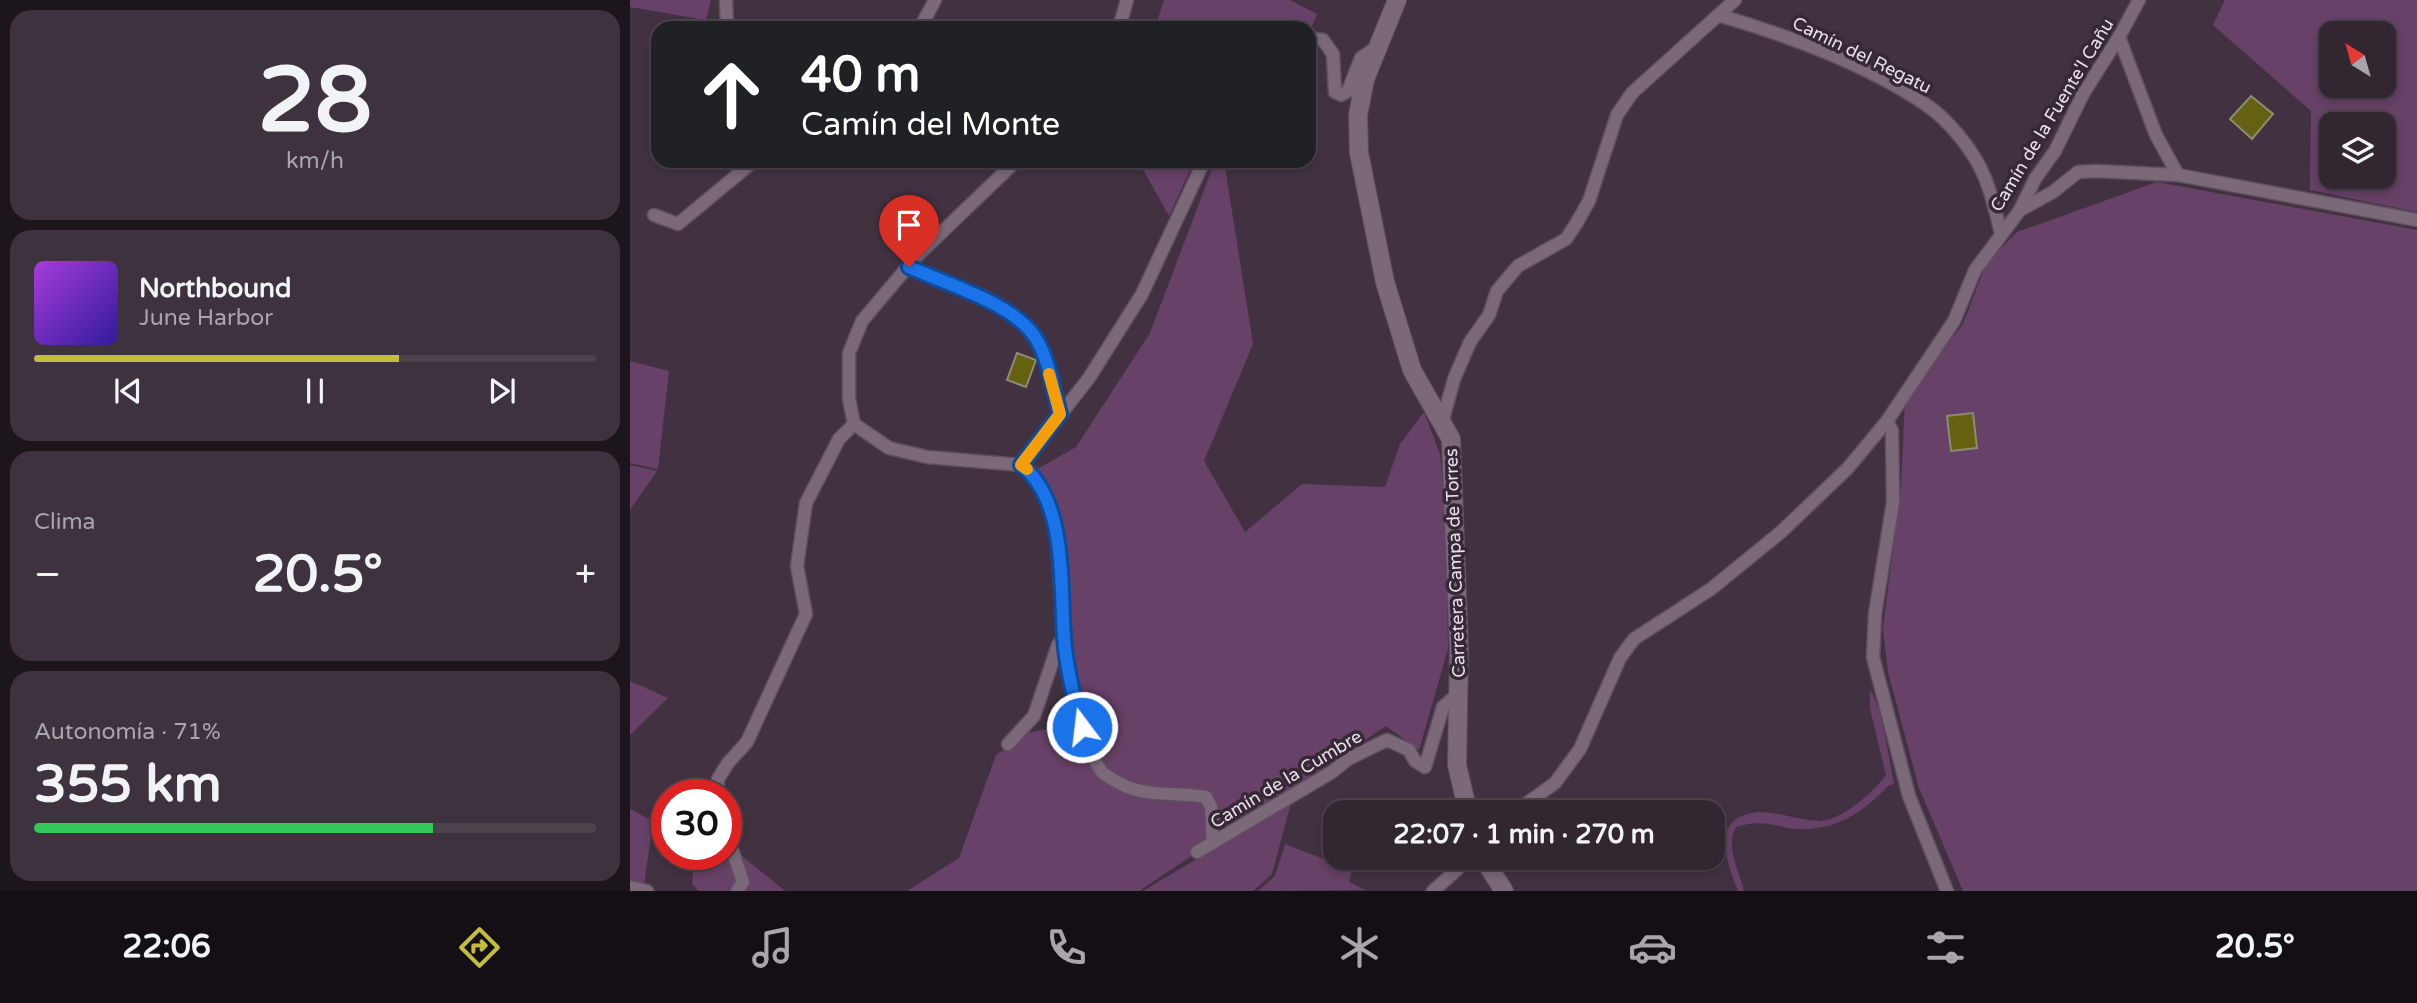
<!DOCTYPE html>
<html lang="es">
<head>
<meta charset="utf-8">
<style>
  body { margin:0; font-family:"Varela Round",sans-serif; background:#3d323d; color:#f1f3f6; height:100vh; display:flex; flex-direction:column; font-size:26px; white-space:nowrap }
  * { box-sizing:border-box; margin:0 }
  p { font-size:23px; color:#a8a5ab }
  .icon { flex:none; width:38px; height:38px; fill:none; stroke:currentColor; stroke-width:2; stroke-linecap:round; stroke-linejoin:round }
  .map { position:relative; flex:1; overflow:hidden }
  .panel { display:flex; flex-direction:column; gap:10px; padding:10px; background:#1c151b; width:630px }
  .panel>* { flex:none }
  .top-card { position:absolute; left:21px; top:21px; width:665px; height:147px; border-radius:21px; box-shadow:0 4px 10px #0003,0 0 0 2px #4d434d; background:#202124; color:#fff; overflow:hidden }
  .needle { width:46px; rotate:323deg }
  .fabs { position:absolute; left:1689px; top:21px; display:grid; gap:14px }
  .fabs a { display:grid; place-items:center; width:77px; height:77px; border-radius:14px; background:#322631; box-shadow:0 4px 10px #0003,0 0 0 2px #4d434d; font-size:35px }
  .speed { position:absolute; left:21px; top:779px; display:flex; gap:14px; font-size:35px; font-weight:700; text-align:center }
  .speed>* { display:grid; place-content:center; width:91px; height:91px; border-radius:50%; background:#322631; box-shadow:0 4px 10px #0003,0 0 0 2px #4d434d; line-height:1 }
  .speed .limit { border:10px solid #d22; background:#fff; color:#111 }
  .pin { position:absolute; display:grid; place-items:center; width:60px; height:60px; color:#fff; margin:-72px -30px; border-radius:50% 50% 50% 0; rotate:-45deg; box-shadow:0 0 7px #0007 }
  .pin .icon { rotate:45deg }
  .me { position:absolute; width:77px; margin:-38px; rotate:345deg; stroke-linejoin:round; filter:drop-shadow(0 0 5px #0008) }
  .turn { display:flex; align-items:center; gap:24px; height:147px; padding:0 35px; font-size:32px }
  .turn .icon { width:91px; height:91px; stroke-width:2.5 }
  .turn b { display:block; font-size:49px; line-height:60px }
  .big { font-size:52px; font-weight:800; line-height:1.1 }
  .panel .tile { flex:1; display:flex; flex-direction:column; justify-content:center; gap:10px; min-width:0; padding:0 24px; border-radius:21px; background:#3d323d }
  .panel .dial { align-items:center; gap:0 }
  .dial b { font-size:91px; line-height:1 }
  .song { display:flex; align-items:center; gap:21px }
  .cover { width:84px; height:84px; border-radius:10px; background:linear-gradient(135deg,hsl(280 70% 55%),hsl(250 70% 35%)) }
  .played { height:7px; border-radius:4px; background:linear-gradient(90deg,#c2bd3f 65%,#4d434d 65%) }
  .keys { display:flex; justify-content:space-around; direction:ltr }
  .heat { display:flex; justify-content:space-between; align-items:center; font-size:38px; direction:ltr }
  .charge { height:10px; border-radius:5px; background:linear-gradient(90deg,#34c759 71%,#4d434d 0) }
  .trip { position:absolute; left:693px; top:800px; width:402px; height:70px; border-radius:21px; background:#322631; box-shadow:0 4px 10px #0003,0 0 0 2px #4d434d; font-weight:800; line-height:70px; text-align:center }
  .tabs { display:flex; height:112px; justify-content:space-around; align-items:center; background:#140f14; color:#a8a5ab }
  .tabs .icon { width:49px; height:49px }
  .tabs .current { color:#c2bd3f }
  .tabs b { font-size:32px; color:#f1f3f6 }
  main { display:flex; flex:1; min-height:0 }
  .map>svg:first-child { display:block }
</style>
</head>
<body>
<main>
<section class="panel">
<div class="tile dial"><b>28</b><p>km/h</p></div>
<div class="tile">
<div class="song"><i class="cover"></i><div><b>Northbound</b><p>June Harbor</p></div></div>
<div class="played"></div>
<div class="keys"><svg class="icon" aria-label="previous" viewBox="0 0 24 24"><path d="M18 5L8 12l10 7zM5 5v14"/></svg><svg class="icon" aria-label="pause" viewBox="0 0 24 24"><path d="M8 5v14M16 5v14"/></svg><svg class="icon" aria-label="next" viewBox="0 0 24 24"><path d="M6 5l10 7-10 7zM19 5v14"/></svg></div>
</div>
<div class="tile"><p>Clima</p>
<div class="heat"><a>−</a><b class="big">20.5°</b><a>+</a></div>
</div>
<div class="tile"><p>Autonomía · 71%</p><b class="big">355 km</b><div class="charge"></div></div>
</section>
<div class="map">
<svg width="1787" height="891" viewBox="0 0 1787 891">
  <rect width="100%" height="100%" fill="#423241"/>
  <!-- green -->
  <g fill="#674167" fill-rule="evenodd">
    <polygon points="0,0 81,0 76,20 0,7"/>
    <polygon points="534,0 660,0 687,14 680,31 679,28 525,28"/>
    <path d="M1595,0H1787V212L1680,190L1681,111L1583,25ZM1701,33H1754V86H1701ZM1701,124H1754V177H1701Z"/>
    <polygon points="493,161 564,161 539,216 514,171"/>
    <polygon points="585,161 594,161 623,344 574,461 615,532 672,484 755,487 770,444 794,412 810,454 815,496 818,649 789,750 756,726 509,891 277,891 329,858 366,755 398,733 445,723 429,556 409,468 446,447 520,333"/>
    <polygon points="1527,182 1787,230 1787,891 1333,891 1289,788 1258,672 1253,628 1271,486 1275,398 1333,324 1356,264 1387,232"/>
    <polygon points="0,361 39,371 28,469 0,463"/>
    <polygon points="0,465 27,471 0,510"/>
    <polygon points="0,681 38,698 0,735"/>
    <path d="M1240,690C1253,708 1259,760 1264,784L1258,786C1231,816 1195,836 1153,827C1137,823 1123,821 1106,827C1095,844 1109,872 1114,891H1108C1096,860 1079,816 1129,812C1149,812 1169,820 1189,821C1211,821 1244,792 1256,775L1240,709Z"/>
    <polygon points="661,803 642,874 623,891 513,891"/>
    <polygon points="0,809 23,821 14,885 0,882"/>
    <polygon points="96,843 155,891 69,891 62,884 65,854 96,854"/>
    <polygon points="655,844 722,870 719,882 735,890 628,891 645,876"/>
  </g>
  <!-- building -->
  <g fill="#646110" stroke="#8c8c74" stroke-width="2">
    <polygon points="1621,96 1643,114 1622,139 1600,119"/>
    <polygon points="387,353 406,360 396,387 377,380"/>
    <polygon points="1343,413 1347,448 1321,451 1317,416"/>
  </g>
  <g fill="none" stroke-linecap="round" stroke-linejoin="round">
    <!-- street casing -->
    <g stroke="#5e505e" stroke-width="15">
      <g id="street">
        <polyline points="96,0 97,28"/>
        <path d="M1088,15C1156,35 1239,65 1298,106C1318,120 1339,146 1350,167C1361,189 1365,210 1371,233"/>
        <polyline points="290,28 305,0"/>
        <polyline points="489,28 497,0"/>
        <polyline points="1489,37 1526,135 1548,175"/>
        <polyline points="679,38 693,40 703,54 705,92 711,95 718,91 731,58 747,47"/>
        <polyline points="1390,210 1423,192 1448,172 1466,171 1548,175 1787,220"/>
        <polyline points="24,215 48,224 124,161"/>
        <path d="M279,267C316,284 383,303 405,337C419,358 423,389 430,414"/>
        <polyline points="1257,421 1262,431 1263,502 1245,614 1243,657 1279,796 1317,891"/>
        <polyline points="812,423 824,379 840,342 859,315 867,291 888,266 936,239 946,224 959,201 987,115 1002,93 1105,0"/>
        <polyline points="224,424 259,448 297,457 391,465 404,474 416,499 426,529 434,637 428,645 404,716 378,744"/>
        <polyline points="391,465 459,378 512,294 574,161"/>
        <path d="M434,637C439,675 449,741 472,772C477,777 489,783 495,786C520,797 550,792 576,797L581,807L583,843"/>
        <polyline points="87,794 88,779 98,763 117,742 176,614 167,566 176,503 209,439 224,424 219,399 219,353 232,321 286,257 386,161"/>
        <polyline points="885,812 925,783 950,749 990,658 1004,639 1081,589 1151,532 1218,468 1257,421 1324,321 1345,270 1390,210 1405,179 1425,151 1453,94 1489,37 1509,0"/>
        <polyline points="96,832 113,882 107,891"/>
        <polyline points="567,852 702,772 718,759 757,740 779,750 785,761 795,767 813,707 829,693"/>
        <polyline points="0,887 17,891"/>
        <polyline points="803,891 840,858"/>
      </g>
    </g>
    <!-- secondary casing -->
    <g stroke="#5e505e" stroke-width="20">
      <g id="secondary">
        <polyline points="767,0 735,79 728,115 729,153 755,282 782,370 821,439 829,650 827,765 838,812"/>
        <polyline points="853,858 874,891"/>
      </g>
    </g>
    <!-- street -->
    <use href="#street" stroke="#7b697a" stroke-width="12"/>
    <!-- secondary -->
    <use href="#secondary" stroke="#7b697a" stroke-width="18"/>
  </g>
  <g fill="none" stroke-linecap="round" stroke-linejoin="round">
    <!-- route casing -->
    <g stroke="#114b97" stroke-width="18">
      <path id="route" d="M279,267C316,284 383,303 405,337C419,358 423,390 430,414L391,465C437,500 430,584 434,637C436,667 444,697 452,727"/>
    </g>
    <!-- route -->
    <use href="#route" stroke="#1a73e8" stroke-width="12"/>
    <!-- slow -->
    <polyline stroke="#f59e0b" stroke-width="12" points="397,469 391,465 430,414 419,374"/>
  </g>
  <g text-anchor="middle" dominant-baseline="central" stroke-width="7" stroke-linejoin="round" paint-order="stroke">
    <!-- street labels -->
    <g font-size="18" fill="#e9dfe9" stroke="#372837">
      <text transform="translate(1232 55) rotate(26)">Camín del Regatu</text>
      <text transform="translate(1422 115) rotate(-59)">Camín de la Fuente'l Cañu</text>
      <text transform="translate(825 563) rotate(-92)">Carretera Campa de Torres</text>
      <text transform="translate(656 779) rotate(-31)">Camín de la Cumbre</text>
    </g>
  </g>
</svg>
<div class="fabs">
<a><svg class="needle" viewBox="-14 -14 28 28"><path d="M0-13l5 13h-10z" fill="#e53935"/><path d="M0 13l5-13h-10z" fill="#a8a5ab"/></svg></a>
<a><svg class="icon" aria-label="layers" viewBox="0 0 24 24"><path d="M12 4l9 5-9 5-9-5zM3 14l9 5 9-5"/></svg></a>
</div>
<div class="speed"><div class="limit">30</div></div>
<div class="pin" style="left:279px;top:267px;background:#d93025"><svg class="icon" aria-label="arrive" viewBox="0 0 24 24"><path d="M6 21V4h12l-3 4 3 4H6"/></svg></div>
<svg class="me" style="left:452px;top:727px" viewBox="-20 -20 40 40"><circle r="17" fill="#1a73e8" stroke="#fff" stroke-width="3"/><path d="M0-11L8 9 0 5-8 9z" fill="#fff"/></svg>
<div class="trip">22:07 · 1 min · 270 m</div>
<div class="top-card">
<div class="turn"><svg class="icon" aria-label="ahead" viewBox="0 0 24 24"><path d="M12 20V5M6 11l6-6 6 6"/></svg><div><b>40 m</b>Camín del Monte</div></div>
</div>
</div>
</main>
<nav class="tabs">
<b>22:06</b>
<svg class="icon current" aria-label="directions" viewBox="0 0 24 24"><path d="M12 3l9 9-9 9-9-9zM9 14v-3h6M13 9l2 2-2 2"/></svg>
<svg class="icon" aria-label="music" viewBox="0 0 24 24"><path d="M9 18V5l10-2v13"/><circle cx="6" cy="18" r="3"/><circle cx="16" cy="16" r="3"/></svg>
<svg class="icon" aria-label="phone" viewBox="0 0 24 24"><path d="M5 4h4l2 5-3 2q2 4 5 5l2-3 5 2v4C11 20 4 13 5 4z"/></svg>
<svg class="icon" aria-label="climate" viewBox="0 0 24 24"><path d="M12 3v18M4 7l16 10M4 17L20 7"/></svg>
<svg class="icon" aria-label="car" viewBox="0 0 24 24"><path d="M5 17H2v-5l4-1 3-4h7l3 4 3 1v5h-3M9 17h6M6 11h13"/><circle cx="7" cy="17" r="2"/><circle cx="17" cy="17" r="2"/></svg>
<svg class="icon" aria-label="filters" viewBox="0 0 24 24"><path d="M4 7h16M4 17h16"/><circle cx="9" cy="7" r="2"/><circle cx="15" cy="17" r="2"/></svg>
<b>20.5°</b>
</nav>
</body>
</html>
